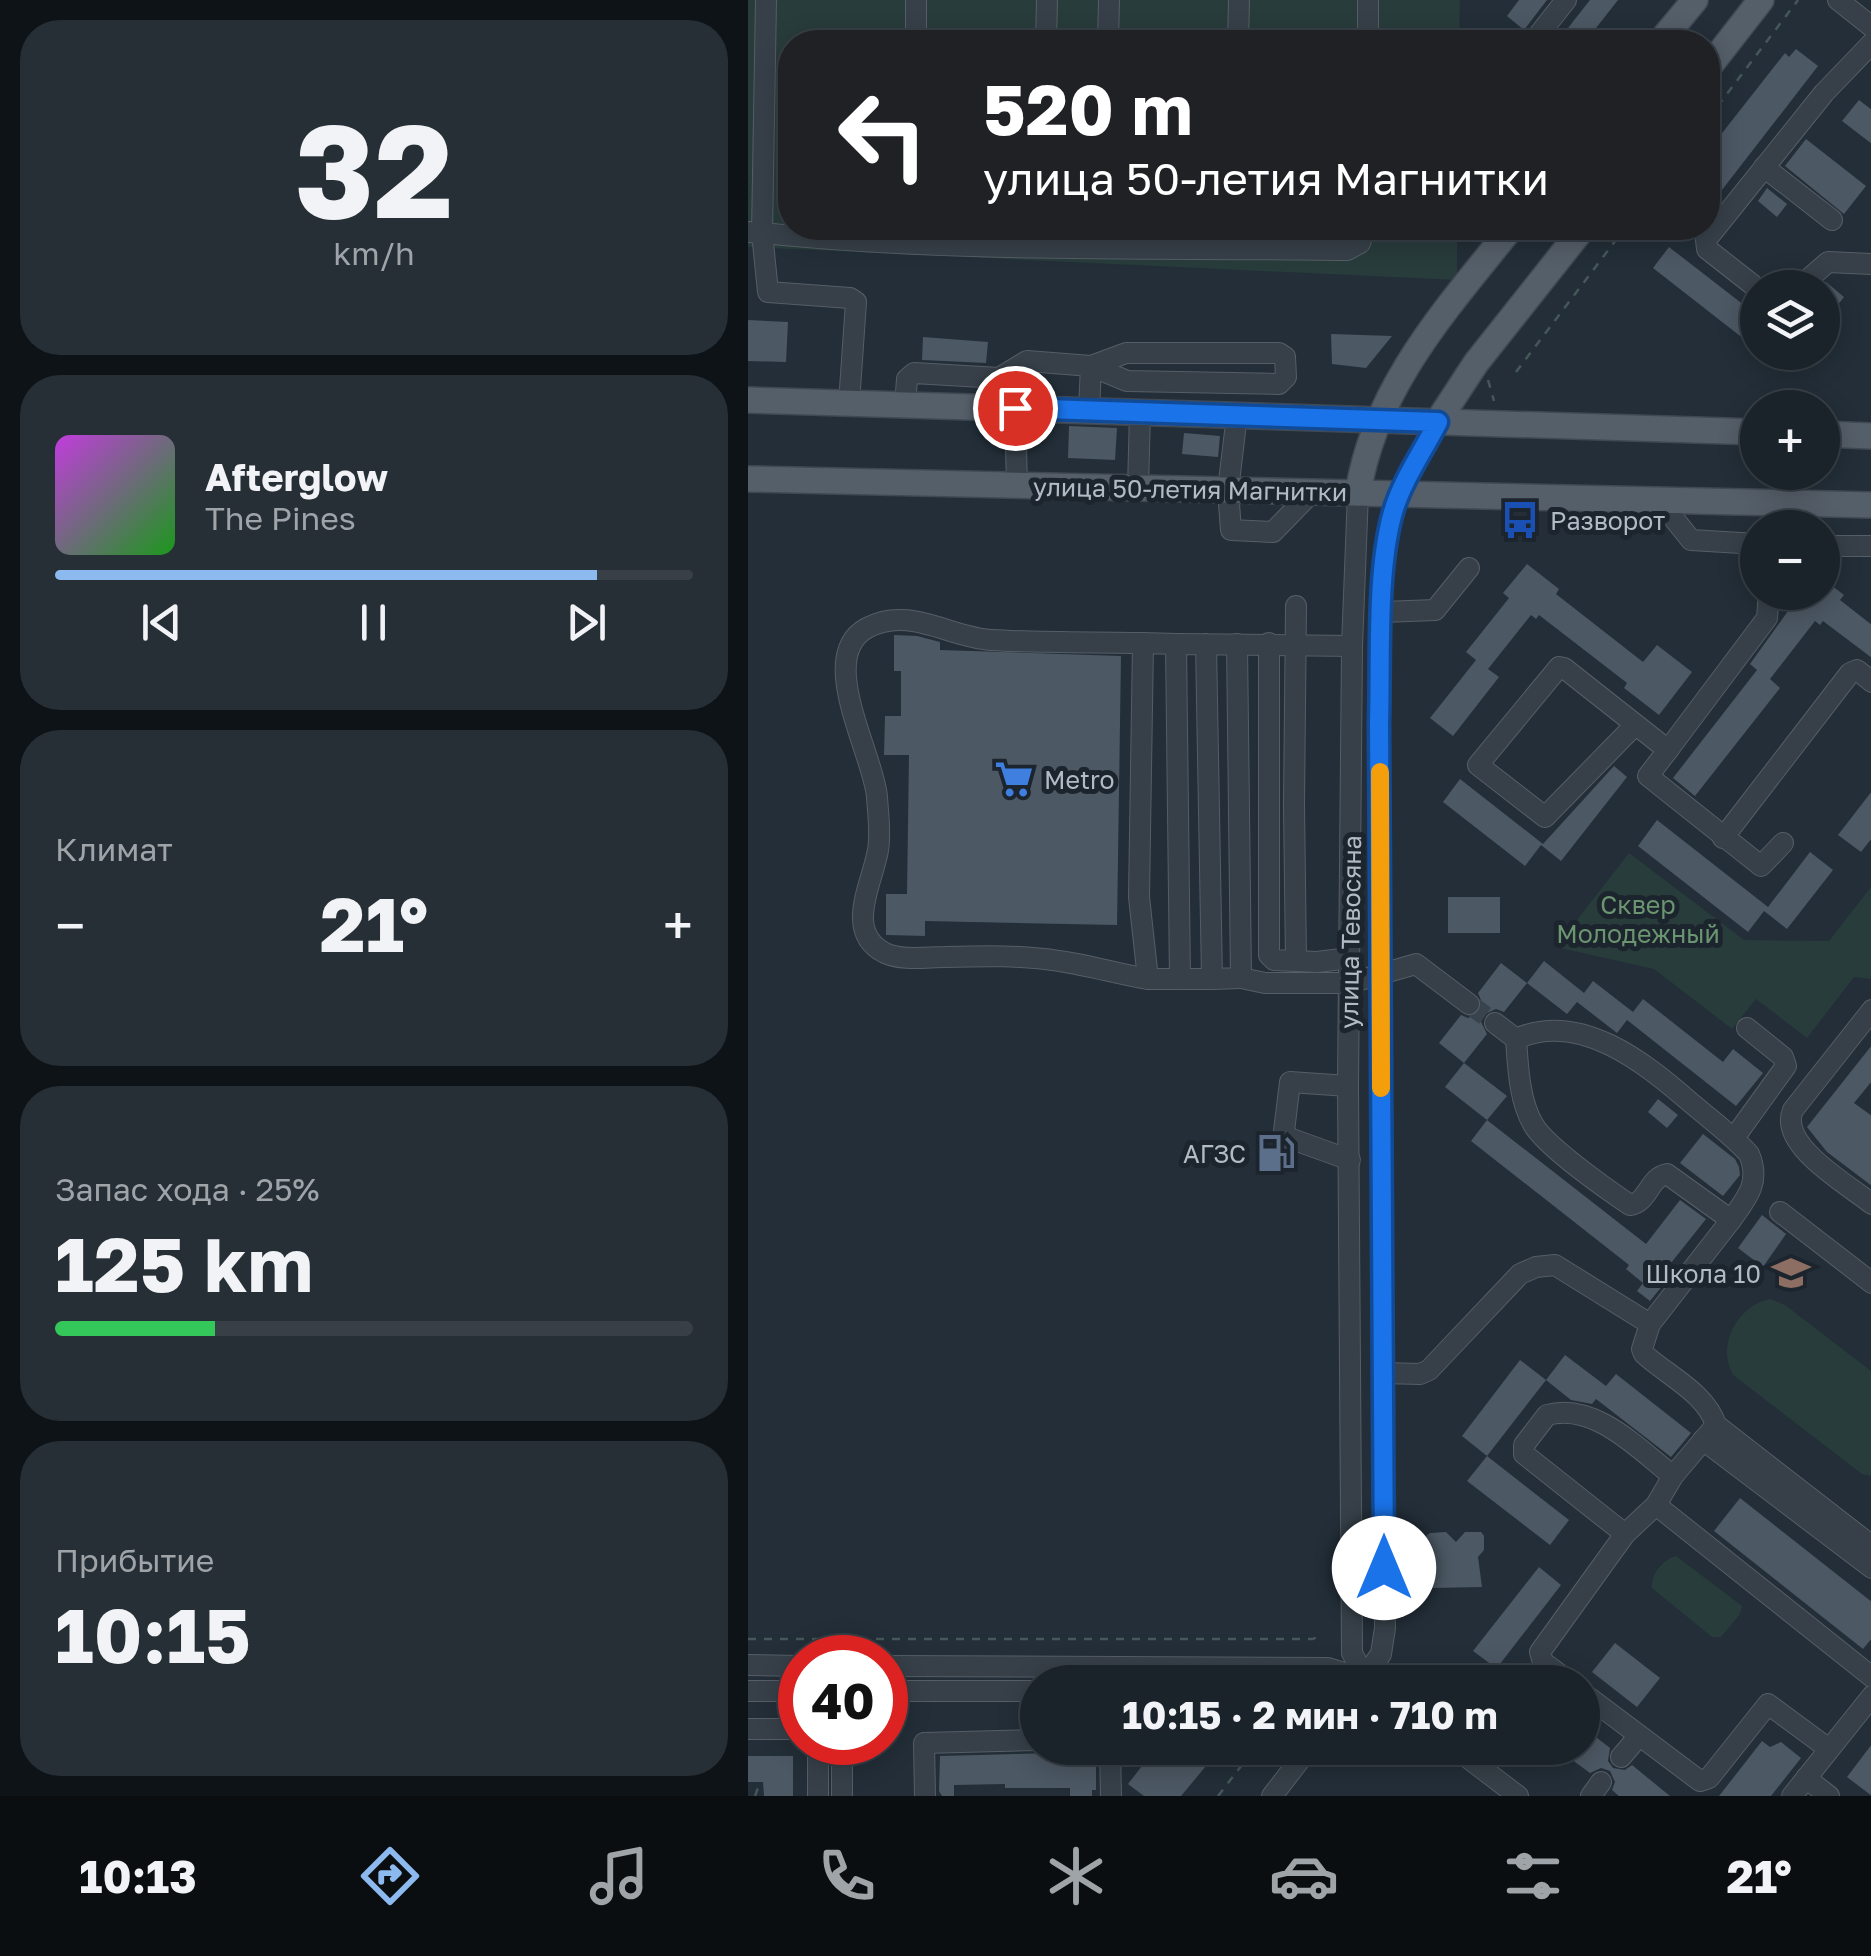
<!DOCTYPE html>
<html lang="ru">
<head>
<meta charset="utf-8">
<style>
  body { margin:0; font-family:"Golos Text",sans-serif; background:#272f36; color:#f1f3f6; height:100vh; display:flex; flex-direction:column; font-size:38px; white-space:nowrap }
  * { box-sizing:border-box; margin:0 }
  p { font-size:32px; color:#9fa4a8 }
  .icon { flex:none; width:55px; height:55px; fill:none; stroke:currentColor; stroke-width:2; stroke-linecap:round; stroke-linejoin:round }
  .map { position:relative; flex:1; overflow:hidden }
  .drawer { display:flex; flex-direction:column; gap:20px; padding:20px; background:#0e1317; width:748px }
  .drawer>* { flex:none }
  .top-card { position:absolute; left:30px; top:30px; width:942px; height:210px; border-radius:40px; box-shadow:0 5px 25px #0003,0 0 0 2px #383f47; background:#202124; color:#fff; overflow:hidden }
  .controls { position:absolute; left:992px; top:270px; display:grid; gap:20px }
  .controls a { display:grid; place-items:center; width:100px; height:100px; border-radius:50%; background:#1a222a; box-shadow:0 5px 25px #0003,0 0 0 2px #383f47; font-size:50px }
  .speed { position:absolute; left:30px; top:1635px; display:flex; gap:20px; font-size:50px; font-weight:700; text-align:center }
  .speed>* { display:grid; place-content:center; width:130px; height:130px; border-radius:50%; background:#1a222a; box-shadow:0 5px 25px #0003,0 0 0 2px #383f47; line-height:1 }
  .speed .limit { border:15px solid #d22; background:#fff; color:#111 }
  .pin { position:absolute; display:grid; place-items:center; width:85px; height:85px; color:#fff; margin:-42px; border:5px solid #fff; border-radius:50%; box-shadow:0 2px 10px #0007 }
  .me { position:absolute; width:110px; margin:-55px; rotate:0deg; stroke-linejoin:round; filter:drop-shadow(0 0 8px #0008) }
  .turn { display:flex; align-items:center; gap:35px; height:210px; padding:0 40px; font-size:45px }
  .turn .icon { width:130px; height:130px; stroke-width:2.5 }
  .turn b { display:block; font-size:70px; line-height:85px }
  .big { font-size:75px; font-weight:700; line-height:1.1 }
  .drawer .card { flex:1; display:flex; flex-direction:column; justify-content:center; gap:15px; min-width:0; padding:0 35px; border-radius:40px; background:#272f36 }
  .drawer .dial { align-items:center; gap:0 }
  .dial b { font-size:130px; line-height:1 }
  .song { display:flex; align-items:center; gap:30px }
  .cover { width:120px; height:120px; border-radius:15px; background:linear-gradient(135deg,hsl(290 70% 55%),hsl(120 70% 35%)) }
  .played { height:10px; border-radius:5px; background:linear-gradient(90deg,#8cbaef 85%,#383f47 85%) }
  .keys { display:flex; justify-content:space-around; direction:ltr }
  .heat { display:flex; justify-content:space-between; align-items:center; font-size:55px; direction:ltr }
  .charge { height:15px; border-radius:8px; background:linear-gradient(90deg,#34c759 25%,#383f47 0) }
  .trip { position:absolute; left:272px; top:1665px; width:580px; height:100px; border-radius:50px; background:#1a222a; box-shadow:0 5px 25px #0003,0 0 0 2px #383f47; font-weight:700; line-height:100px; text-align:center }
  .dock { display:flex; height:160px; justify-content:space-around; align-items:center; background:#0a0e11; color:#9fa4a8 }
  .dock .icon { width:70px; height:70px }
  .dock .current { color:#8cbaef }
  .dock b { font-size:45px; color:#f1f3f6 }
  main { display:flex; flex:1; min-height:0 }
  .map>svg:first-child { display:block }
</style>
</head>
<body>
<main>
<section class="drawer">
<div class="card dial"><b>32</b><p>km/h</p></div>
<div class="card">
<div class="song"><i class="cover"></i><div><b>Afterglow</b><p>The Pines</p></div></div>
<div class="played"></div>
<div class="keys"><svg class="icon" aria-label="previous" viewBox="0 0 24 24"><path d="M18 5L8 12l10 7zM5 5v14"/></svg><svg class="icon" aria-label="pause" viewBox="0 0 24 24"><path d="M8 5v14M16 5v14"/></svg><svg class="icon" aria-label="next" viewBox="0 0 24 24"><path d="M6 5l10 7-10 7zM19 5v14"/></svg></div>
</div>
<div class="card"><p>Климат</p>
<div class="heat"><a>−</a><b class="big">21°</b><a>+</a></div>
</div>
<div class="card"><p>Запас хода · 25%</p><b class="big">125 km</b><div class="charge"></div></div>
<div class="card"><p>Прибытие</p><b class="big">10:15</b></div>
</section>
<div class="map">
<svg width="1124" height="1796" viewBox="0 0 1124 1796">
  <rect width="100%" height="100%" fill="#232e38"/>
  <!-- green -->
  <g fill="#283c3b">
    <polygon points="0,0 712,0 711,42 42,42 42,228 709,228 709,280 0,247"/>
    <polygon points="881,853 996,940 1081,941 1123,887 1123,979 1106,977 1059,1038 1008,999 984,1029 906,969 808,947"/>
    <path d="M1022,1299L1037,1305L1123,1371V1476L1114,1474L985,1375C968,1345 989,1306 1022,1299Z"/>
    <path d="M928,1556L994,1606L992,1614L973,1637H964L904,1588C902,1575 915,1559 928,1556Z"/>
  </g>
  <!-- building -->
  <g fill="#4c5864">
    <polygon points="771,0 799,0 776,30 759,16"/>
    <polygon points="842,0 870,0 837,42 809,42"/>
    <polygon points="1048,49 1070,66 960,208 960,151 1037,53 1041,57"/>
    <polygon points="1111,100 1124,110 1124,144 1094,121"/>
    <polygon points="1058,139 1118,186 1096,214 1037,166"/>
    <polygon points="1019,188 1039,204 1029,217 1010,201"/>
    <polygon points="921,247 1010,316 1010,350 905,268"/>
    <polygon points="1078,282 1096,297 1075,324 1075,285"/>
    <polygon points="0,320 40,322 38,362 0,361"/>
    <polygon points="583,334 644,336 618,368 584,364"/>
    <polygon points="175,337 240,342 238,363 174,360"/>
    <polygon points="321,426 369,428 367,460 320,458"/>
    <polygon points="436,433 472,436 470,457 434,454"/>
    <polygon points="779,564 811,589 808,594 895,662 909,645 944,672 911,715 876,688 879,683 791,615 788,619 783,615 740,669 751,677 705,736 682,718 728,660 718,652 761,598 755,593"/>
    <polygon points="1075,579 1096,595 1092,600 1124,625 1124,658 1075,621 1072,625 1067,621 1022,679 1032,688 947,796 925,778 1009,670 1002,664 1045,604 1039,599 1045,592 1075,592"/>
    <polygon points="146,635 169,636 192,642 192,650 373,656 369,925 177,921 177,936 138,935 138,894 159,894 161,755 136,755 137,716 153,716 153,671 146,671"/>
    <polygon points="866,766 879,777 813,861 793,845 777,866 695,802 712,779 795,844"/>
    <polygon points="1124,791 1124,838 1113,852 1090,835"/>
    <polygon points="909,820 1020,907 1062,852 1085,870 1039,929 1016,911 1000,932 890,846"/>
    <rect x="700" y="897" width="52" height="36"/>
    <polygon points="796,961 836,993 845,981 885,1012 895,999 975,1062 985,1049 1015,1073 988,1106 879,1020 869,1033 829,1002 819,1014 779,983"/>
    <polygon points="753,963 779,983 756,1012 748,1009 737,1014 733,1022 739,1034 716,1063 691,1043 713,1015 720,1018 731,1013 735,1005 730,993"/>
    <polygon points="1124,1045 1124,1081 1106,1103 1124,1116 1124,1186 1079,1152 1059,1127"/>
    <polygon points="716,1063 759,1096 739,1120 697,1087"/>
    <polygon points="910,1099 930,1115 919,1128 900,1112"/>
    <polygon points="739,1120 898,1244 932,1200 958,1219 923,1263 925,1266 912,1283 915,1285 902,1301 889,1291 895,1283 878,1269 881,1265 723,1141"/>
    <polygon points="955,1134 987,1159 991,1167 992,1175 975,1196 932,1163"/>
    <polygon points="1014,1215 1038,1234 1015,1267 990,1248"/>
    <polygon points="817,1355 858,1386 868,1374 943,1433 923,1457 848,1399 844,1404 823,1400 798,1380"/>
    <polygon points="772,1360 798,1380 739,1456 714,1436"/>
    <polygon points="739,1456 821,1520 802,1545 719,1481"/>
    <polygon points="992,1498 1124,1602 1124,1638 1115,1649 966,1531"/>
    <polygon points="698,1532 708,1542 717,1532 733,1532 736,1536 736,1550 730,1557 734,1587 682,1588 686,1556 679,1551 678,1536 682,1533"/>
    <polygon points="791,1567 813,1585 752,1664 776,1682 737,1682 748,1668 725,1651"/>
    <polygon points="867,1643 912,1678 889,1707 844,1672"/>
    <polygon points="835,1727 862,1748 860,1761 865,1768 877,1770 884,1765 922,1796 871,1796 864,1790 867,1782 862,1771 853,1768 842,1773 808,1748 835,1748"/>
    <polygon points="1014,1741 1022,1747 1033,1742 1053,1758 1023,1796 971,1796"/>
    <polygon points="1124,1744 1124,1796 1099,1777"/>
    <polygon points="408,1748 473,1748 433,1796 396,1796 380,1784"/>
    <polygon points="348,1752 348,1790 344,1790 344,1796 322,1796 322,1788 257,1788 257,1784 206,1785 206,1796 194,1796 191,1791 192,1756"/>
    <polygon points="0,1756 45,1756 45,1796 16,1796 15,1782 0,1782"/>
  </g>
  <g fill="none" stroke-linecap="round" stroke-linejoin="round">
    <!-- minor-tunnel -->
    <polyline stroke="#38434d" stroke-width="20" stroke-dasharray="20 10" stroke-linecap="butt" points="721,1004 747,1023"/>
    <!-- minor casing -->
    <g stroke="#555e66" stroke-width="22">
      <g id="minor">
        <polyline points="1090,0 1124,27"/>
        <polyline points="168,42 168,0"/>
        <polyline points="298,42 299,0"/>
        <polyline points="360,42 361,0"/>
        <polyline points="490,42 491,0"/>
        <polyline points="620,42 620,0"/>
        <polyline points="785,42 818,0"/>
        <polyline points="1016,167 1084,220"/>
        <polyline points="0,232 14,233 18,0"/>
        <polyline points="487,249 488,228"/>
        <polyline points="1050,288 1080,262 1124,264"/>
        <polyline points="1010,289 959,249 958,240 1076,93 1124,43"/>
        <polygon points="378,353 531,353 537,357 538,377 531,384 379,381 343,366"/>
        <polyline points="251,378 279,361 343,366 341,410"/>
        <path d="M101,403L108,302L102,298L20,292L14,233C208,253 405,247 599,250L612,243L617,228"/>
        <polyline points="157,405 159,379 166,373 251,378 250,408"/>
        <polyline points="267,408 269,485"/>
        <polyline points="489,415 480,490 483,530 525,532 564,492"/>
        <polyline points="390,488 392,412"/>
        <polyline points="610,493 604,646 600,1086 604,1653 617,1678"/>
        <polyline points="911,500 943,540 1010,544"/>
        <polyline points="1075,546 1124,546"/>
        <polyline points="635,612 687,610 721,568"/>
        <path d="M395,643C345,642 294,643 244,640C202,638 161,605 119,628C67,656 126,755 129,797C130,814 133,833 130,850C125,882 95,932 137,953C154,961 179,957 197,957C235,956 274,955 311,961C340,965 370,974 400,979"/>
        <polyline points="521,643 521,955 526,960 569,962 602,958"/>
        <polyline points="428,644 395,643 391,897 400,979 432,979"/>
        <polyline points="458,644 464,979 432,979 428,644 604,646"/>
        <polyline points="887,725 797,817 730,765 811,667 816,668 920,750 1019,618 1021,592"/>
        <polyline points="920,750 900,776 1013,866 1035,843"/>
        <polyline points="975,838 1102,673 1109,670 1124,682"/>
        <polyline points="548,961 546,805 548,606"/>
        <polyline points="493,978 517,983 602,983 668,964 721,1004"/>
        <polyline points="464,979 493,978 489,644"/>
        <path d="M1124,1010L1045,1110C1030,1145 1099,1184 1124,1204"/>
        <path d="M747,1023L768,1039C770,1066 771,1100 785,1124C797,1146 860,1190 882,1205C900,1203 901,1177 919,1174L983,1220L902,1324"/>
        <path d="M768,1039C832,1010 897,1063 942,1102C962,1119 984,1135 1001,1154C1013,1182 999,1198 983,1220"/>
        <polyline points="600,1086 542,1082 536,1131 541,1138 602,1160"/>
        <polyline points="986,1138 1038,1066 1035,1057 999,1028"/>
        <polyline points="1032,1212 1124,1283"/>
        <path d="M635,1373L672,1374L681,1370L772,1274L788,1267L807,1265L902,1324L894,1349L896,1354C920,1376 958,1393 968,1425"/>
        <polyline points="955,1440 1124,1568"/>
        <polyline points="908,1505 1124,1677"/>
        <polyline points="877,1534 908,1505 925,1476"/>
        <polyline points="0,1665 52,1666"/>
        <polyline points="138,1666 580,1668 621,1681"/>
        <path d="M613,1682L633,1654L637,1628L631,722C633,658 628,573 645,512C654,481 675,450 690,421"/>
        <path d="M822,1682L795,1662L792,1652L877,1534L776,1454V1445L799,1415C847,1402 890,1449 925,1476L968,1425L1124,1546"/>
        <polyline points="0,1691 52,1691"/>
        <polyline points="138,1691 290,1691"/>
        <polyline points="835,1693 952,1781 961,1778 1020,1704 1081,1749"/>
        <polyline points="0,1729 52,1729"/>
        <polyline points="362,1748 363,1796"/>
        <polyline points="707,1748 770,1796"/>
        <polyline points="873,1757 891,1736"/>
        <polyline points="1058,1778 1081,1796"/>
        <polyline points="70,1796 70,1742"/>
        <polyline points="94,1796 94,1742"/>
        <polyline points="177,1796 176,1743 290,1740"/>
        <polyline points="524,1796 561,1748"/>
        <polyline points="843,1796 853,1782"/>
        <polyline points="1044,1796 1124,1696"/>
      </g>
    </g>
    <!-- major casing -->
    <g stroke="#404952" stroke-width="28">
      <g id="major">
        <polyline points="912,42 947,0"/>
        <polyline points="960,68 1013,0"/>
        <polyline points="0,400 1010,432"/>
        <polyline points="690,421 728,363 835,228"/>
        <polyline points="1075,434 1124,436"/>
        <polyline points="0,479 1124,505"/>
        <path d="M610,493C626,388 699,308 763,228"/>
      </g>
    </g>
    <!-- path -->
    <g stroke="#455758" stroke-width="2.5" stroke-dasharray="8 8" stroke-linecap="butt">
      <polyline points="960,119 1050,0"/>
      <polyline points="768,372 877,228"/>
      <polyline points="740,380 746,401"/>
      <polyline points="0,1639 565,1639 573,1635"/>
      <polyline points="604,1748 618,1757"/>
      <polyline points="7,1796 11,1785"/>
      <polyline points="470,1796 507,1748"/>
    </g>
    <!-- minor -->
    <use href="#minor" stroke="#374049" stroke-width="20"/>
    <!-- major -->
    <use href="#major" stroke="#555f69" stroke-width="25"/>
  </g>
  <g fill="none" stroke-linecap="round" stroke-linejoin="round">
    <!-- route casing -->
    <g stroke="#114b97" stroke-width="25">
      <path id="route" d="M267,408L690,422C675,451 654,481 645,512C628,572 633,658 631,722L636,1568"/>
    </g>
    <!-- route -->
    <use href="#route" stroke="#1a73e8" stroke-width="18"/>
    <!-- slow -->
    <polyline stroke="#f59e0b" stroke-width="18" points="632,772 633,1088"/>
  </g>
  <!-- icons -->
  <defs>
    <g id="bus-bare" transform="scale(3)"><path d="M-5-6H5V4H4V6H2V4H-2V6H-4V4H-5ZM-3.5-4V0h7V-4ZM-3.5 1.2v1.5H-2V1.2ZM2 1.2v1.5H3.5V1.2Z" fill="#1a4fb4" stroke="#1c252d" stroke-width="2.5" paint-order="stroke"/></g>
    <g id="supermarket-bare" transform="scale(3)"><path d="M-6-5.5h2.5l.6 2H6L4.5 2H-2.5L-4.4-4H-6ZM-1.5 3.2a1.3 1.3 0 1 0 .1 0ZM3 3.2a1.3 1.3 0 1 0 .1 0Z" fill="#3f7fe0" stroke="#1c252d" stroke-width="2.5" paint-order="stroke"/></g>
    <g id="fuel-bare" transform="scale(3)"><path d="M-5.5-6h7V0h2V4h1.3V-2.5L3-4.5l.8-.8L6-3V5H2.5V1h-1V6h-7ZM-4.2-4.7v3.2H.2V-4.7Z" fill="#5c6f8a" stroke="#1c252d" stroke-width="2.5" paint-order="stroke"/></g>
    <g id="school-bare" transform="scale(3)"><path d="M0-5L7-2L0 1L-7-2ZM-4 1L0 2.5L4 1V4Q0 6-4 4Z" fill="#8d6e63" stroke="#1c252d" stroke-width="2.5" paint-order="stroke"/></g>
  </defs>
  <g fill-rule="evenodd">
    <use href="#bus-bare" x="772" y="520"/>
    <use href="#supermarket-bare" x="266" y="779"/>
    <use href="#fuel-bare" x="528" y="1153"/>
    <use href="#school-bare" x="1043" y="1273"/>
  </g>
  <g text-anchor="middle" dominant-baseline="central" stroke-width="10" stroke-linejoin="round" paint-order="stroke">
    <!-- street labels -->
    <g font-size="25" fill="#b2bbc5" stroke="#1c252d">
      <text transform="translate(442 489) rotate(1)">улица 50-летия Магнитки</text>
      <text transform="translate(602 932) rotate(-89)">улица Тевосяна</text>
    </g>
    <!-- poi labels -->
    <g font-size="25" fill="#b2bbc5" stroke="#1c252d" text-anchor="start">
      <text x="802" y="520">Разворот</text>
      <text x="296" y="779">Metro</text>
      <text x="498" y="1153" text-anchor="end">АГЗС</text>
      <text x="1013" y="1273" text-anchor="end">Школа 10</text>
    </g>
    <!-- park labels -->
    <g font-size="25" fill="#6b9471" stroke="#1c252d">
      <text x="890" y="904">Сквер<tspan x="890" dy="29">Молодежный</tspan></text>
    </g>
  </g>
</svg>
<div class="controls">
<a><svg class="icon" aria-label="layers" viewBox="0 0 24 24"><path d="M12 4l9 5-9 5-9-5zM3 14l9 5 9-5"/></svg></a>
<a>+</a>
<a>−</a>
</div>
<div class="speed"><div class="limit">40</div></div>
<div class="pin" style="left:267px;top:408px;background:#d93025"><svg class="icon" aria-label="arrive" viewBox="0 0 24 24"><path d="M6 21V4h12l-3 4 3 4H6"/></svg></div>
<svg class="me" style="left:636px;top:1568px" viewBox="-20 -20 40 40"><circle r="19" fill="#fff"/><path d="M0-13L10 11 0 6-10 11z" fill="#1a73e8"/></svg>
<div class="trip">10:15 · 2 мин · 710 m</div>
<div class="top-card">
<div class="turn"><svg class="icon" aria-label="left" viewBox="0 0 24 24"><path d="M17 20v-9H6M10 6l-5 5 5 5"/></svg><div><b>520 m</b>улица 50-летия Магнитки</div></div>
</div>
</div>
</main>
<nav class="dock">
<b>10:13</b>
<svg class="icon current" aria-label="directions" viewBox="0 0 24 24"><path d="M12 3l9 9-9 9-9-9zM9 14v-3h6M13 9l2 2-2 2"/></svg>
<svg class="icon" aria-label="music" viewBox="0 0 24 24"><path d="M9 18V5l10-2v13"/><circle cx="6" cy="18" r="3"/><circle cx="16" cy="16" r="3"/></svg>
<svg class="icon" aria-label="phone" viewBox="0 0 24 24"><path d="M5 4h4l2 5-3 2q2 4 5 5l2-3 5 2v4C11 20 4 13 5 4z"/></svg>
<svg class="icon" aria-label="climate" viewBox="0 0 24 24"><path d="M12 3v18M4 7l16 10M4 17L20 7"/></svg>
<svg class="icon" aria-label="car" viewBox="0 0 24 24"><path d="M5 17H2v-5l4-1 3-4h7l3 4 3 1v5h-3M9 17h6M6 11h13"/><circle cx="7" cy="17" r="2"/><circle cx="17" cy="17" r="2"/></svg>
<svg class="icon" aria-label="filters" viewBox="0 0 24 24"><path d="M4 7h16M4 17h16"/><circle cx="9" cy="7" r="2"/><circle cx="15" cy="17" r="2"/></svg>
<b>21°</b>
</nav>
</body>
</html>
